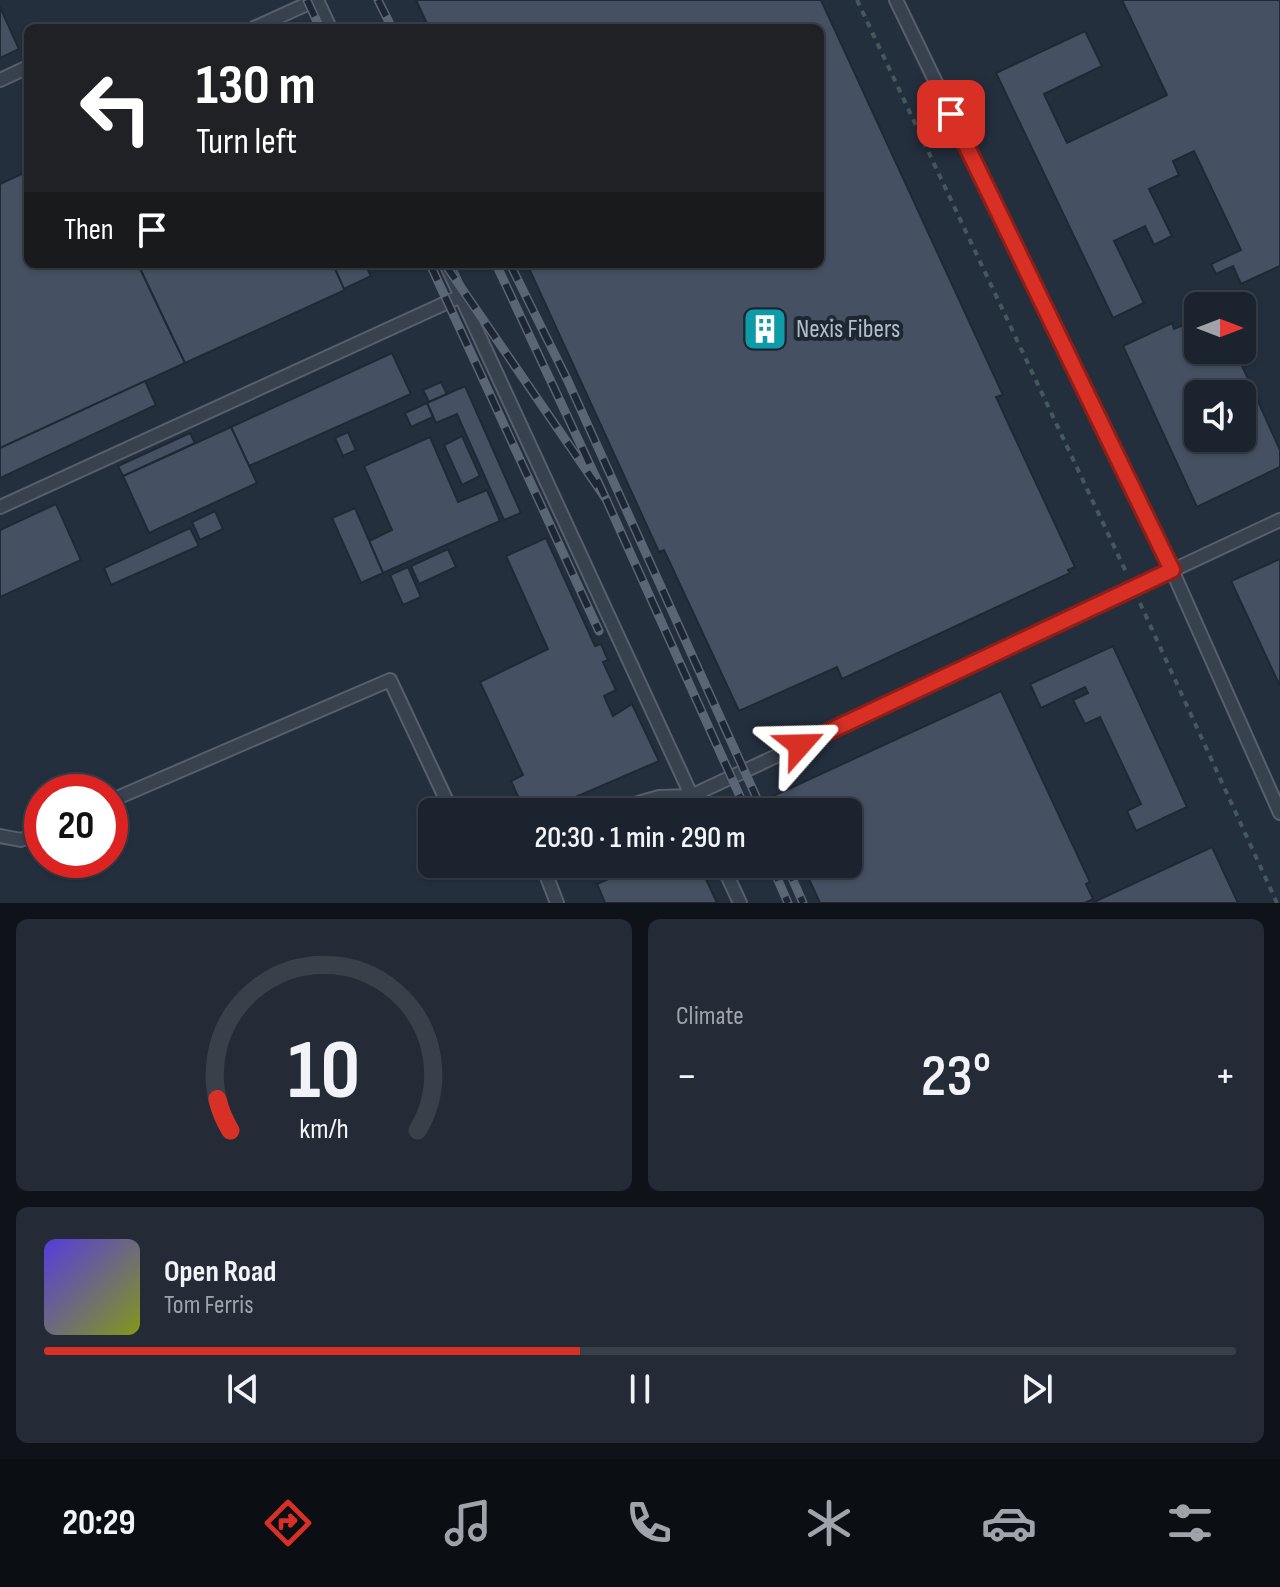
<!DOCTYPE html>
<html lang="en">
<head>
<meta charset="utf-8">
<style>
  body { margin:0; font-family:"Sofia Sans Condensed",sans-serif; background:#242b36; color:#f1f3f6; height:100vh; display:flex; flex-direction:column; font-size:30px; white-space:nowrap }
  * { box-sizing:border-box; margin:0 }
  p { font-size:26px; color:#a0a4aa }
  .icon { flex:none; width:44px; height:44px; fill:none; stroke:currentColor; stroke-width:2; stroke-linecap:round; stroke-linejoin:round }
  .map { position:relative; height:903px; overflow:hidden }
  .details { display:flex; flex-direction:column; gap:16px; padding:16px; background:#0f1319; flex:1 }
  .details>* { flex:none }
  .top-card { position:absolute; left:24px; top:24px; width:800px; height:244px; border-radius:12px; box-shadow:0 2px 6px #0004,0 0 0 2px #39404a; background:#202124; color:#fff; overflow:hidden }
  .needle { width:52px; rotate:90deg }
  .controls { position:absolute; left:1184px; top:292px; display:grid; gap:16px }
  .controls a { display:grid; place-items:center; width:72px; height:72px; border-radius:12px; background:#1b232e; box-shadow:0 2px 6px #0004,0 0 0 2px #39404a; font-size:40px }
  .speed { position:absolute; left:24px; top:774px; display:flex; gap:16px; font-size:40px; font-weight:700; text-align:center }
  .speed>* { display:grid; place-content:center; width:104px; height:104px; border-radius:50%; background:#1b232e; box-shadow:0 2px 6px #0004,0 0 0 2px #39404a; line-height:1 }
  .speed .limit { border:12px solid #d22; background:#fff; color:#111 }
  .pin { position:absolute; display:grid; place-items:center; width:68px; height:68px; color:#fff; margin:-34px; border-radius:16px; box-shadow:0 4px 12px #0006 }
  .me { position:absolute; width:88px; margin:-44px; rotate:65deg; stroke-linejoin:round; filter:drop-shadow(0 0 6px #0008) }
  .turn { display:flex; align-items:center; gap:28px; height:168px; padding:0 40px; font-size:36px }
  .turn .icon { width:104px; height:104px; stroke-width:2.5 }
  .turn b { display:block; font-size:56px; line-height:68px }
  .then { display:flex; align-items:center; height:76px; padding:0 40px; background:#0003; gap:16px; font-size:30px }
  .big { font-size:60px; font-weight:600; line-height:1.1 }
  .details .card { flex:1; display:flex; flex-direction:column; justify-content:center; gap:12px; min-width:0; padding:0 28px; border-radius:12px; background:#242b36 }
  .details .dial { align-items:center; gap:0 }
  .dial svg { height:208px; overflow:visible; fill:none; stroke:#39404a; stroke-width:7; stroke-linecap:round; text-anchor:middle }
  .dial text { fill:#f1f3f6; stroke:none }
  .song { display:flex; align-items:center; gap:24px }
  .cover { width:96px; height:96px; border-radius:12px; background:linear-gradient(135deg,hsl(250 70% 55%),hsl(70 70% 35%)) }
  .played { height:8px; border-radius:4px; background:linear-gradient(90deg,#d93025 45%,#39404a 45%) }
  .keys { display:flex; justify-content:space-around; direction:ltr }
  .heat { display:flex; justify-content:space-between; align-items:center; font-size:44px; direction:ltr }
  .details .tiles { flex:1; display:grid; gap:16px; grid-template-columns:1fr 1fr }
  .card:last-child { grid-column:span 2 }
  .trip { position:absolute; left:418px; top:798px; width:444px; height:80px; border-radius:12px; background:#1b232e; box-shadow:0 2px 6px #0004,0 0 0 2px #39404a; font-weight:600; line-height:80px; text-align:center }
  .dock { display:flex; height:128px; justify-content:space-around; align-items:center; background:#0b0e12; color:#a0a4aa }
  .dock .icon { width:56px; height:56px }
  .dock .active { color:#d93025 }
  .dock b { font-size:36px; color:#f1f3f6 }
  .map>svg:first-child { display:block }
</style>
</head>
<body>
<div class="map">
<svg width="1280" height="903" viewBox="0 0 1280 903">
  <rect width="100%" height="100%" fill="#242f3e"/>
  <!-- building -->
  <g fill="#455162" stroke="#1f2835" stroke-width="2" fill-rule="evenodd">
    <polygon points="416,0 821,0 1003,395 996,397 1075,567 1068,570 1070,573 842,679 837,667 739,711 664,550 659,552 527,264 820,264 820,28 429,28"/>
    <polygon points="1122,0 1280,0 1280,266 1241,284 1233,266 1216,274 1211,264 1241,250 1194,151 1173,161 1179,175 1149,189 1172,236 1154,245 1145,226 1114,241 1144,303 1113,318 996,73 1085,31 1102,66 1044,94 1067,143 1167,95"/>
    <polygon points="0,7 19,49 0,58"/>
    <polygon points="28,171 28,264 138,264 185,363 0,448 0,184"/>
    <polygon points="138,264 333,264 345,290 185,363"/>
    <polygon points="333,264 365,264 371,276 344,289"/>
    <path d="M1198,319V350H1235L1280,450V467L1197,507L1123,346L1172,323L1174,329ZM1198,394H1242V438H1198Z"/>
    <polygon points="392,353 411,394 249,466 231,427"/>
    <polygon points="145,381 156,405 0,478 0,448"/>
    <polygon points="441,382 447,394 429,402 423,390"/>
    <polygon points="465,386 521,513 504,520 457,414 436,423 427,403"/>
    <polygon points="427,403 433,417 411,427 405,413"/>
    <polygon points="231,427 257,483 149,533 123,476"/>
    <polygon points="348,432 356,450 343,456 335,438"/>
    <polygon points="190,433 195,443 123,476 118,466"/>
    <polygon points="462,436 480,476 462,485 444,445"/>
    <polygon points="430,437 458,502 487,490 500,521 383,573 369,541 392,530 364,466"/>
    <polygon points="56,504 81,560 0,597 0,530"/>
    <polygon points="355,508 383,573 361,583 332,518"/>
    <polygon points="215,511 223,529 200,540 192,522"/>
    <polygon points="190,528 199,546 111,585 104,568"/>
    <polygon points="546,538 595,646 601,644 608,660 603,662 616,690 604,696 613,716 632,704 659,761 541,812 525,812 511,781 523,775 480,682 548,649 506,556"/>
    <polygon points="448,549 456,567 419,584 411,566"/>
    <polygon points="1280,559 1280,686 1231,581"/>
    <polygon points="408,567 421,597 403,605 390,575"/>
    <polygon points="1113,646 1187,807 1136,831 1127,811 1141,804 1100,717 1085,724 1073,700 1088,693 1085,687 1041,708 1030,684"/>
    <polygon points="1001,691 1090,882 1086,884 1093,899 1085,903 820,903 802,864 848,864 848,812 778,812 771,797"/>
    <polygon points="1212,847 1238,903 1092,903"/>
    <polygon points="641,864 699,864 717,903 605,903 597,884"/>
  </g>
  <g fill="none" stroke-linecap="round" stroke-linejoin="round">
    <!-- service casing -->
    <g stroke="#565f6c" stroke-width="16">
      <g id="service">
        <polyline points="317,0 330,28"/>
        <polyline points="896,0 1172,570 1280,813"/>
        <polyline points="254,28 316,0"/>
        <polyline points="0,80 28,67"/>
        <polyline points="446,264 699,812"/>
        <polyline points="0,507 461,296"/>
        <polyline points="110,801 390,680 452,812"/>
        <polyline points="607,812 659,797 691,796 1280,520"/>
        <polyline points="0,836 21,840 42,831"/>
        <polyline points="542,864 557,903"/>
        <polyline points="722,864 740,903"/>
      </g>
    </g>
    <!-- path -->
    <g stroke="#44595c" stroke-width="4" stroke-dasharray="6 6" stroke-linecap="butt">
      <polyline points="857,0 1127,574"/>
      <polyline points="1140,603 1277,903"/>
    </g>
    <!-- service -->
    <use href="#service" stroke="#38414e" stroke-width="12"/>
    <!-- rail casing -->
    <g stroke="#5a6575" stroke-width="9">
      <g id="rail">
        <polyline points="307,0 320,28"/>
        <polyline points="378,0 392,28"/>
        <polyline points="430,264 599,631"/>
        <polyline points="445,264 606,499 496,264"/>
        <polyline points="510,264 567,379 763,812"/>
        <polyline points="606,499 747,812"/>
        <polyline points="771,864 788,903"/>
        <polyline points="786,864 803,903"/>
      </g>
    </g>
    <!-- rail -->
    <use href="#rail" stroke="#1d2633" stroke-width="6" stroke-dasharray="18" stroke-linecap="butt"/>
  </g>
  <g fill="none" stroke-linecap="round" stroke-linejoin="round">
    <!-- route casing -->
    <g stroke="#8d1f18" stroke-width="20">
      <polyline id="route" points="800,745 1172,570 951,114"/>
    </g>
    <!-- route -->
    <use href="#route" stroke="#d93025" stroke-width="14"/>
  </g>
  <!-- icons -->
  <defs>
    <g id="building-square" transform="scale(2.3)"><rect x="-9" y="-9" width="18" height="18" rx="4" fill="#0f9aa8" stroke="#1d2633"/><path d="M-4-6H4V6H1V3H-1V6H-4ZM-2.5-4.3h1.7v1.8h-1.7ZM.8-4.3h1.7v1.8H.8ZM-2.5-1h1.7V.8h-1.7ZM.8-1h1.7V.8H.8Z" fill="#fff"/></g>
  </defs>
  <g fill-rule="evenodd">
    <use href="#building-square" x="765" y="329"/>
  </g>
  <g text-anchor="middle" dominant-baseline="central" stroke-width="8" stroke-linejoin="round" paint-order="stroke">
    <!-- poi labels -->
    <g font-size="26" fill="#b4bcc9" stroke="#1d2633" text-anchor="start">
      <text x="796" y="329">Nexis Fibers</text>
    </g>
  </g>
</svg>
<div class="controls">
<a><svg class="needle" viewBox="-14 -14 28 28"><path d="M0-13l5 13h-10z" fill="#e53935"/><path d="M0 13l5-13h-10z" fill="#a0a4aa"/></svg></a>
<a><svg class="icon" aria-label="sound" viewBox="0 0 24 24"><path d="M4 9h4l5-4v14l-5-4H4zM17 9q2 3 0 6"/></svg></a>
</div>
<div class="speed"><div class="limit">20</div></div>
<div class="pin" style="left:951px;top:114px;background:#d93025"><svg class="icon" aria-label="arrive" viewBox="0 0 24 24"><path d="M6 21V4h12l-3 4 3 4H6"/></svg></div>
<svg class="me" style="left:800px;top:745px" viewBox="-20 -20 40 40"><path d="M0-17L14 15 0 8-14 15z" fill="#d93025" stroke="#fff" stroke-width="4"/></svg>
<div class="trip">20:30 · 1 min · 290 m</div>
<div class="top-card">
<div class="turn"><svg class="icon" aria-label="left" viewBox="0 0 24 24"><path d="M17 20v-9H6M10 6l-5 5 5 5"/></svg><div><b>130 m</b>Turn left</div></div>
<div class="then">Then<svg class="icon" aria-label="arrive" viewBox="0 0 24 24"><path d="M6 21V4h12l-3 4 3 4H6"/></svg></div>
</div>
</div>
<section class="details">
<div class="tiles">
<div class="card dial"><svg viewBox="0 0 100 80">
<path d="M14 69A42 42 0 1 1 86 69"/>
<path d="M14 69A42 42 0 0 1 9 57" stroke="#d93025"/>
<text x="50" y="56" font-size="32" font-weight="700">10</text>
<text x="50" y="72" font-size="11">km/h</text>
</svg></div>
<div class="card"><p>Climate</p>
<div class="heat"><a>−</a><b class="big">23°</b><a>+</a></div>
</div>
<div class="card">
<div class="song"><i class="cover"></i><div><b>Open Road</b><p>Tom Ferris</p></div></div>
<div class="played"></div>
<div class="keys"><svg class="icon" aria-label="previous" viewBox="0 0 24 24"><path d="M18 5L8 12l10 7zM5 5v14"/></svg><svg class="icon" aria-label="pause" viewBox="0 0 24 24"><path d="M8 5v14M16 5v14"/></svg><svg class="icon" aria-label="next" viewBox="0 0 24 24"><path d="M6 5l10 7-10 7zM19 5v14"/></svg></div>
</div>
</div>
</section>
<nav class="dock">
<b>20:29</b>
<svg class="icon active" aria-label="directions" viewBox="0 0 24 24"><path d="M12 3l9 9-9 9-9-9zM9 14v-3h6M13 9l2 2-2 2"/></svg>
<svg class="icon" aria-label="music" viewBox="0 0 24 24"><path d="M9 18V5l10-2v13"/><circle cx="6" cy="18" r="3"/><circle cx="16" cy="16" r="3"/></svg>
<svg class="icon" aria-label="phone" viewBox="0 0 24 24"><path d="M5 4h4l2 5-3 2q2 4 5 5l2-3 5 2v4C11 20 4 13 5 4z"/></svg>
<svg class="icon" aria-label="climate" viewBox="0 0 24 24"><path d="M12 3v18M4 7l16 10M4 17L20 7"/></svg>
<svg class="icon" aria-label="car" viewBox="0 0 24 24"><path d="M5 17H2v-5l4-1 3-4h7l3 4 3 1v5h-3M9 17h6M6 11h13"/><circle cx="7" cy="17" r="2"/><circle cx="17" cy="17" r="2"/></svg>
<svg class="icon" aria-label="filters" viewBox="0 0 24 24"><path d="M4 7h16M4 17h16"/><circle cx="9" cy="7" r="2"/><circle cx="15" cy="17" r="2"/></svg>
</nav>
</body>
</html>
